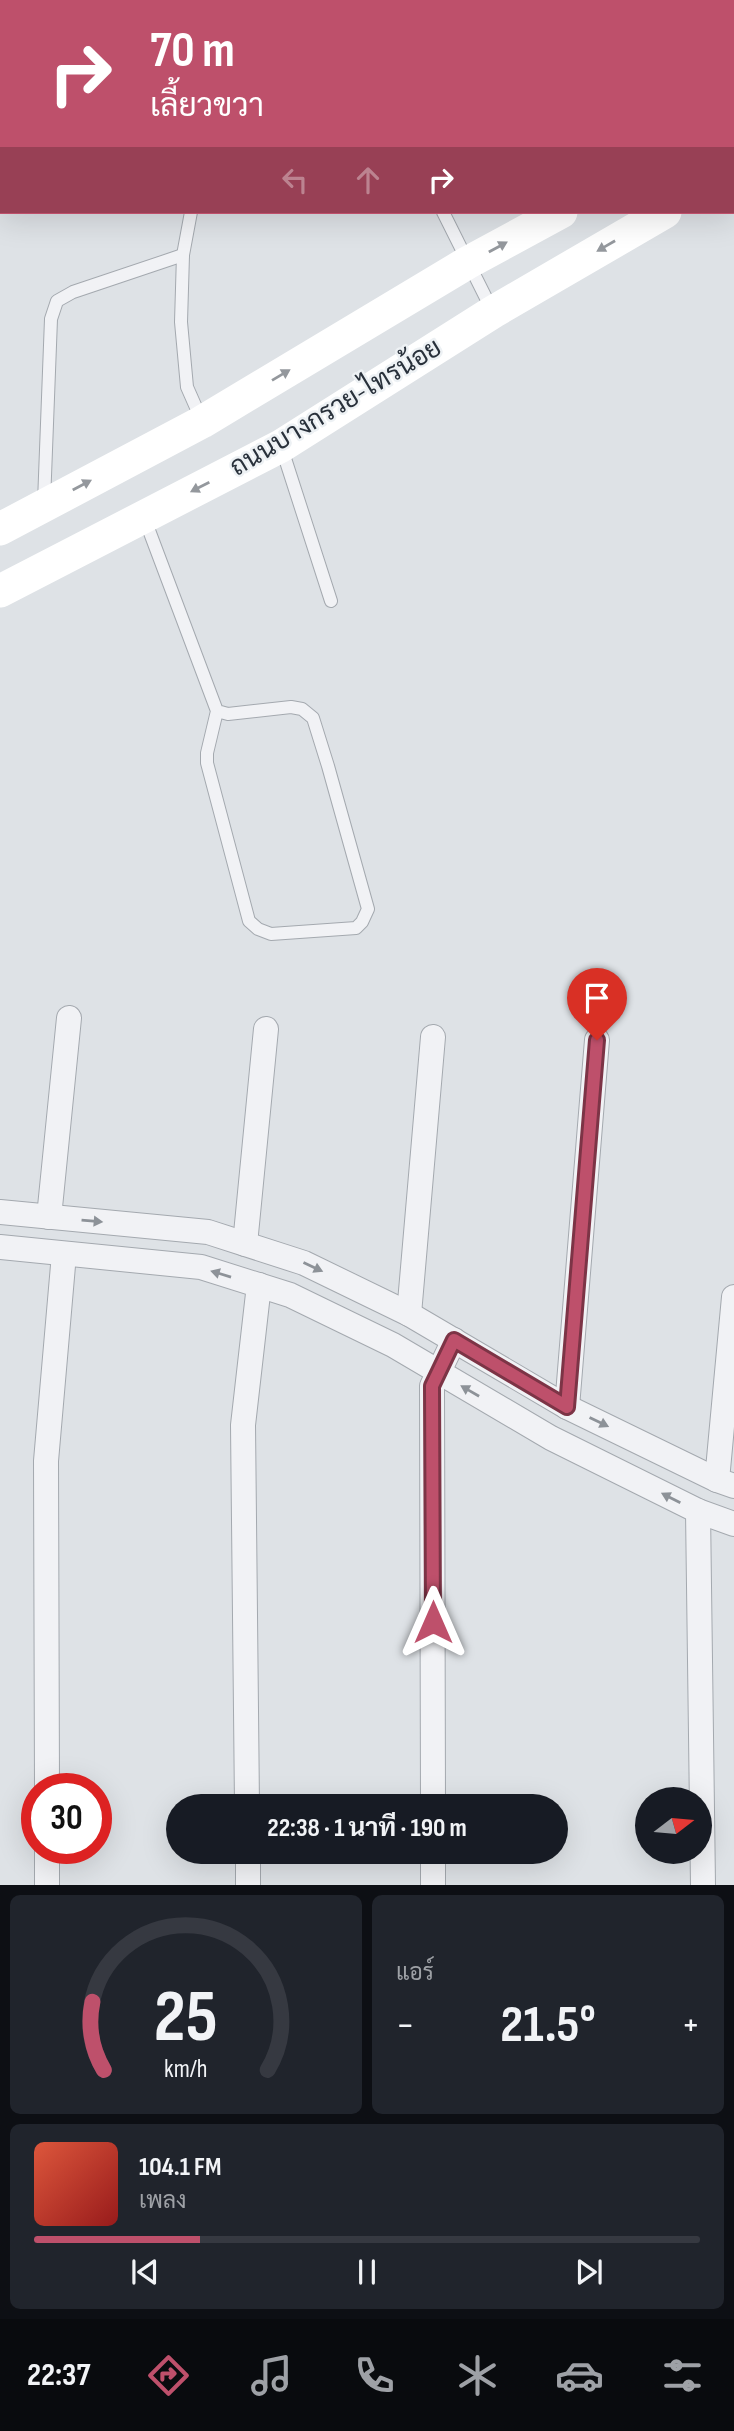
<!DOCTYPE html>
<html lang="th">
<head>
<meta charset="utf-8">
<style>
  body { margin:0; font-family:"Sofia Sans Condensed",Sarabun,sans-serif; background:#20242c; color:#f1f3f6; height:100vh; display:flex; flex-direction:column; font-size:26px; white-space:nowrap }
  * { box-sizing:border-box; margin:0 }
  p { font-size:23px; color:#9ea1a6 }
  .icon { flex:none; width:38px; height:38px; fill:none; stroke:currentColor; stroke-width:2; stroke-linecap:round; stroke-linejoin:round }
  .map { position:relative; height:1885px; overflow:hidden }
  .details { display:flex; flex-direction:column; gap:10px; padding:10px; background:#0d0f14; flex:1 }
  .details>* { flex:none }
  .banner { position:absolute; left:0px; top:0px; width:735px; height:214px; box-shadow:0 7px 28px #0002; background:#be506b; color:#fff; overflow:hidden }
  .needle { width:46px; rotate:74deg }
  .buttons { position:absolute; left:635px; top:1787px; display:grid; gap:14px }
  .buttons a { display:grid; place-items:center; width:77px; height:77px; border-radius:50%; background:#171b24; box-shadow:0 7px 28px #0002; font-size:35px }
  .speed { position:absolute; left:21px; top:1773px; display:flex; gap:14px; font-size:35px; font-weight:700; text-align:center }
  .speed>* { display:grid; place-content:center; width:91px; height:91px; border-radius:50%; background:#171b24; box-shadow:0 7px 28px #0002; line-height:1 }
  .speed .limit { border:10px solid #d22; background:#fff; color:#111 }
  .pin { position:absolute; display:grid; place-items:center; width:60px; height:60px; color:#fff; margin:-72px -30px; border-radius:50% 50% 50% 0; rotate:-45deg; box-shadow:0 0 7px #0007 }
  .pin .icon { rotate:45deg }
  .me { position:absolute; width:77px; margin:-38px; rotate:0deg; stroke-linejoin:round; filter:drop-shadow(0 0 5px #0008) }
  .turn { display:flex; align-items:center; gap:24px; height:147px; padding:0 35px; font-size:32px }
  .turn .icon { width:91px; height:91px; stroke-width:2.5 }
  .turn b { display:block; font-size:49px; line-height:60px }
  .lanes { display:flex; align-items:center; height:66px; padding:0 35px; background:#0003; justify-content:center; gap:35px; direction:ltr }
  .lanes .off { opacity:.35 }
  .big { font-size:52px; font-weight:700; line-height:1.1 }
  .details .widget { flex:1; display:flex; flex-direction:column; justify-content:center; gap:10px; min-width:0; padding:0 24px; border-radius:10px; background:#20242c }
  .details .dial { align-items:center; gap:0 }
  .dial svg { height:182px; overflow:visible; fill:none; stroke:#363941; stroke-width:7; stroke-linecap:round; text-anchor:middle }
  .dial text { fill:#f1f3f6; stroke:none }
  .song { display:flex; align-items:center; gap:21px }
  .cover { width:84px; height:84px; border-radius:10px; background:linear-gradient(135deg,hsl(10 70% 55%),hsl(0 70% 35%)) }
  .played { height:7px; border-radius:4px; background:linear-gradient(90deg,#be506b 25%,#363941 25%) }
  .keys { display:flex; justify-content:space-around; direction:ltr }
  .heat { display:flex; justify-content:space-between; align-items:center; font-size:38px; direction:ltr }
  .details .tiles { flex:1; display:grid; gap:10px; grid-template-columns:1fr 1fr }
  .widget:last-child { grid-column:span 2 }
  .trip { position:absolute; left:166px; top:1794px; width:402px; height:70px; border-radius:35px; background:#171b24; box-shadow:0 7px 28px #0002; font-weight:700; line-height:70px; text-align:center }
  .tabs { display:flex; height:112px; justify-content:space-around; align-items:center; background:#090b0e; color:#9ea1a6 }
  .tabs .icon { width:49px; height:49px }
  .tabs .selected { color:#be506b }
  .tabs b { font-size:32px; color:#f1f3f6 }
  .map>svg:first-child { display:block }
</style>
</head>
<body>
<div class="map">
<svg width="734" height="1885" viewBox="0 0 734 1885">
  <rect width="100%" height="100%" fill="#dee2e6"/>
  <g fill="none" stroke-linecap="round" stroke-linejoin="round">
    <!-- service casing -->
    <g stroke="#a4a9af" stroke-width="14">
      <g id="service">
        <polyline points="469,2 470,0"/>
        <polyline points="191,212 183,255 181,322 187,387 202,421"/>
        <polyline points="443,212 493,312"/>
        <polyline points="281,446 331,601"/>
        <polyline points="44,502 51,319 57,301 73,292 183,255"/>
        <polyline points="144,517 217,711 207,753 207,763 249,921 258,929 271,934 356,928 362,922 368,909 328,766 313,718 302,709 291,707 228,714 217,711"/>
      </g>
    </g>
    <!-- minor casing -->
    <g stroke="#a4a9af" stroke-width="26">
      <g id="minor">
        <polyline points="89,2 89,0"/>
        <polyline points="602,2 603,0"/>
        <polyline points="0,18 2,28"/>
        <polyline points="0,166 2,166"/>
        <polyline points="0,1212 208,1232 304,1263 409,1314 567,1407 717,1480 734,1486"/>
        <polyline points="49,1217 69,1018"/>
        <polyline points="245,1244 266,1029"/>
        <polyline points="0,1247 201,1267 290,1295 393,1345 551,1438 698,1511 734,1524"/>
        <polyline points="409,1314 433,1037"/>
        <polyline points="567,1407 597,1040"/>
        <polyline points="717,1480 734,1297"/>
        <polyline points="698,1511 703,1885"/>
        <polyline points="47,1788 46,1461 64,1254"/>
        <polyline points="247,1806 243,1425 259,1285"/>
        <polyline points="433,1806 432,1386 454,1340"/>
        <polyline points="47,1848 47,1885"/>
        <polyline points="248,1852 248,1885"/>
        <polyline points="433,1852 433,1885"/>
      </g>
    </g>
    <!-- service -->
    <use href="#service" stroke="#f1f2f5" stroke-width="12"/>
    <!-- minor -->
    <use href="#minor" stroke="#f1f2f5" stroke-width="24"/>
    <!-- secondary -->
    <g stroke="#fff" stroke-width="33">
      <polyline points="733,118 734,117"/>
      <polyline points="733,175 734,175"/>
      <polyline points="0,529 202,422 467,263 561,212"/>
      <polyline points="0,591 281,446 493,312 665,212"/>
    </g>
  </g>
  <!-- one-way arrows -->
  <defs><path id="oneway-solid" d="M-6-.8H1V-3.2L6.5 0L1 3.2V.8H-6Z" transform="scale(1.75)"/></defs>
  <g fill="#94989d">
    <use href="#oneway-solid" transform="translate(606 246) rotate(150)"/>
    <use href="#oneway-solid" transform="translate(498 247) rotate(-29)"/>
    <use href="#oneway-solid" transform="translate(281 375) rotate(-31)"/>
    <use href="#oneway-solid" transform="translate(82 485) rotate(-28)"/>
    <use href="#oneway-solid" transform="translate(200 487) rotate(153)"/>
  </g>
  <g fill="#8d9298">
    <use href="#oneway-solid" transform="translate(92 1221) rotate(5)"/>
    <use href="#oneway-solid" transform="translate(313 1267) rotate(25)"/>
    <use href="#oneway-solid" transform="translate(221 1274) rotate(-163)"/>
    <use href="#oneway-solid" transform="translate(470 1391) rotate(-150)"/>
    <use href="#oneway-solid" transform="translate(599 1422) rotate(26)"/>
    <use href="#oneway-solid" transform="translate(671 1498) rotate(-153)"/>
  </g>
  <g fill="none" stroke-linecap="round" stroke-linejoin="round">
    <!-- route casing -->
    <g stroke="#7c3446" stroke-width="18">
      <polyline id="route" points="433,1622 432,1386 454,1340 567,1407 597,1040"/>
    </g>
    <!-- route -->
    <use href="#route" stroke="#be506b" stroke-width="12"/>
  </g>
  <g text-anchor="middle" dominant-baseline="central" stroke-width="5" stroke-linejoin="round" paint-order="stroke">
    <!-- street labels -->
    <g font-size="26" fill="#29313b" stroke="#edf1f4">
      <text transform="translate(336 408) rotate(-31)">ถนนบางกรวย-ไทรน้อย</text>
    </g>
  </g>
</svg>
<div class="buttons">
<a><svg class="needle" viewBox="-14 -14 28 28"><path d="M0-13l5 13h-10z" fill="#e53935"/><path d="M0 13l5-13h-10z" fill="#9ea1a6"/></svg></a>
</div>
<div class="speed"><div class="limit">30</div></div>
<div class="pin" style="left:597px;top:1040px;background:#d93025"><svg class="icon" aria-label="arrive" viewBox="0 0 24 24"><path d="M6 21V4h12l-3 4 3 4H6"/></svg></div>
<svg class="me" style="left:433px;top:1622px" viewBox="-20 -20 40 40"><path d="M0-17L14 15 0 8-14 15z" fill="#be506b" stroke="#fff" stroke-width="4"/></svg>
<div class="trip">22:38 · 1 นาที · 190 m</div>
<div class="banner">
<div class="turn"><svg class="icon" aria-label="right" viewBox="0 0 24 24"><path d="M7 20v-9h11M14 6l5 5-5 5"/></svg><div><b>70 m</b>เลี้ยวขวา</div></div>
<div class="lanes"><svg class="icon off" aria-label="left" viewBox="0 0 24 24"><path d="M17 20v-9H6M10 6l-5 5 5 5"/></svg><svg class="icon off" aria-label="ahead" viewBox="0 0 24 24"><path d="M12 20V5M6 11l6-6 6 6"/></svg><svg class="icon" aria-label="right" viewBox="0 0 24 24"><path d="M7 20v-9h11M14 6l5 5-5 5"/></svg></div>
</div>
</div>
<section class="details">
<div class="tiles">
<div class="widget dial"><svg viewBox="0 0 100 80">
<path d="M14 69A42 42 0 1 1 86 69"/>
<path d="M14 69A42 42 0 0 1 9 39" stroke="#be506b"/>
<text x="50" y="56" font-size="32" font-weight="700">25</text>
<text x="50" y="72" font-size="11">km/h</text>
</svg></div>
<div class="widget"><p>แอร์</p>
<div class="heat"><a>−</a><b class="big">21.5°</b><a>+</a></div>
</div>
<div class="widget">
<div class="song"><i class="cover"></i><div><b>104.1 FM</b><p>เพลง</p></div></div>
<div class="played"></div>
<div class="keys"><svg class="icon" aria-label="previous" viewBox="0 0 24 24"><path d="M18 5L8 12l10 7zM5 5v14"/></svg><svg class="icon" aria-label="pause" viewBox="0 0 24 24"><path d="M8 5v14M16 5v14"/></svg><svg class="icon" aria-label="next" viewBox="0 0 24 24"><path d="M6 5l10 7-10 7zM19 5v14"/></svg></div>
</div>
</div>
</section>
<nav class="tabs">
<b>22:37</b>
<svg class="icon selected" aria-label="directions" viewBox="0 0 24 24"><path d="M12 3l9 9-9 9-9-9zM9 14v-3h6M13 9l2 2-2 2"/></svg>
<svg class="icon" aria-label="music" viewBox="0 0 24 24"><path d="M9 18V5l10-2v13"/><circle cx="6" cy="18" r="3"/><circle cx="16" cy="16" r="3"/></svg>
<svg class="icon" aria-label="phone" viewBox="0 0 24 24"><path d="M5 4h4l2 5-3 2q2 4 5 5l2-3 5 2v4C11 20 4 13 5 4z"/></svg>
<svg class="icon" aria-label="climate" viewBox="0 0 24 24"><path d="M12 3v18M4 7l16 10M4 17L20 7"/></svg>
<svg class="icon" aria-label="car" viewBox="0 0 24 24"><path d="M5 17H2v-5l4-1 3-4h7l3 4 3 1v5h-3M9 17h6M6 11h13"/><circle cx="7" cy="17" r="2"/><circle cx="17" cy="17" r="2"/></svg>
<svg class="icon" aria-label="filters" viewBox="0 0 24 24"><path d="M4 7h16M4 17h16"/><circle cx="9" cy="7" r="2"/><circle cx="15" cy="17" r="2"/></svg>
</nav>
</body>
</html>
